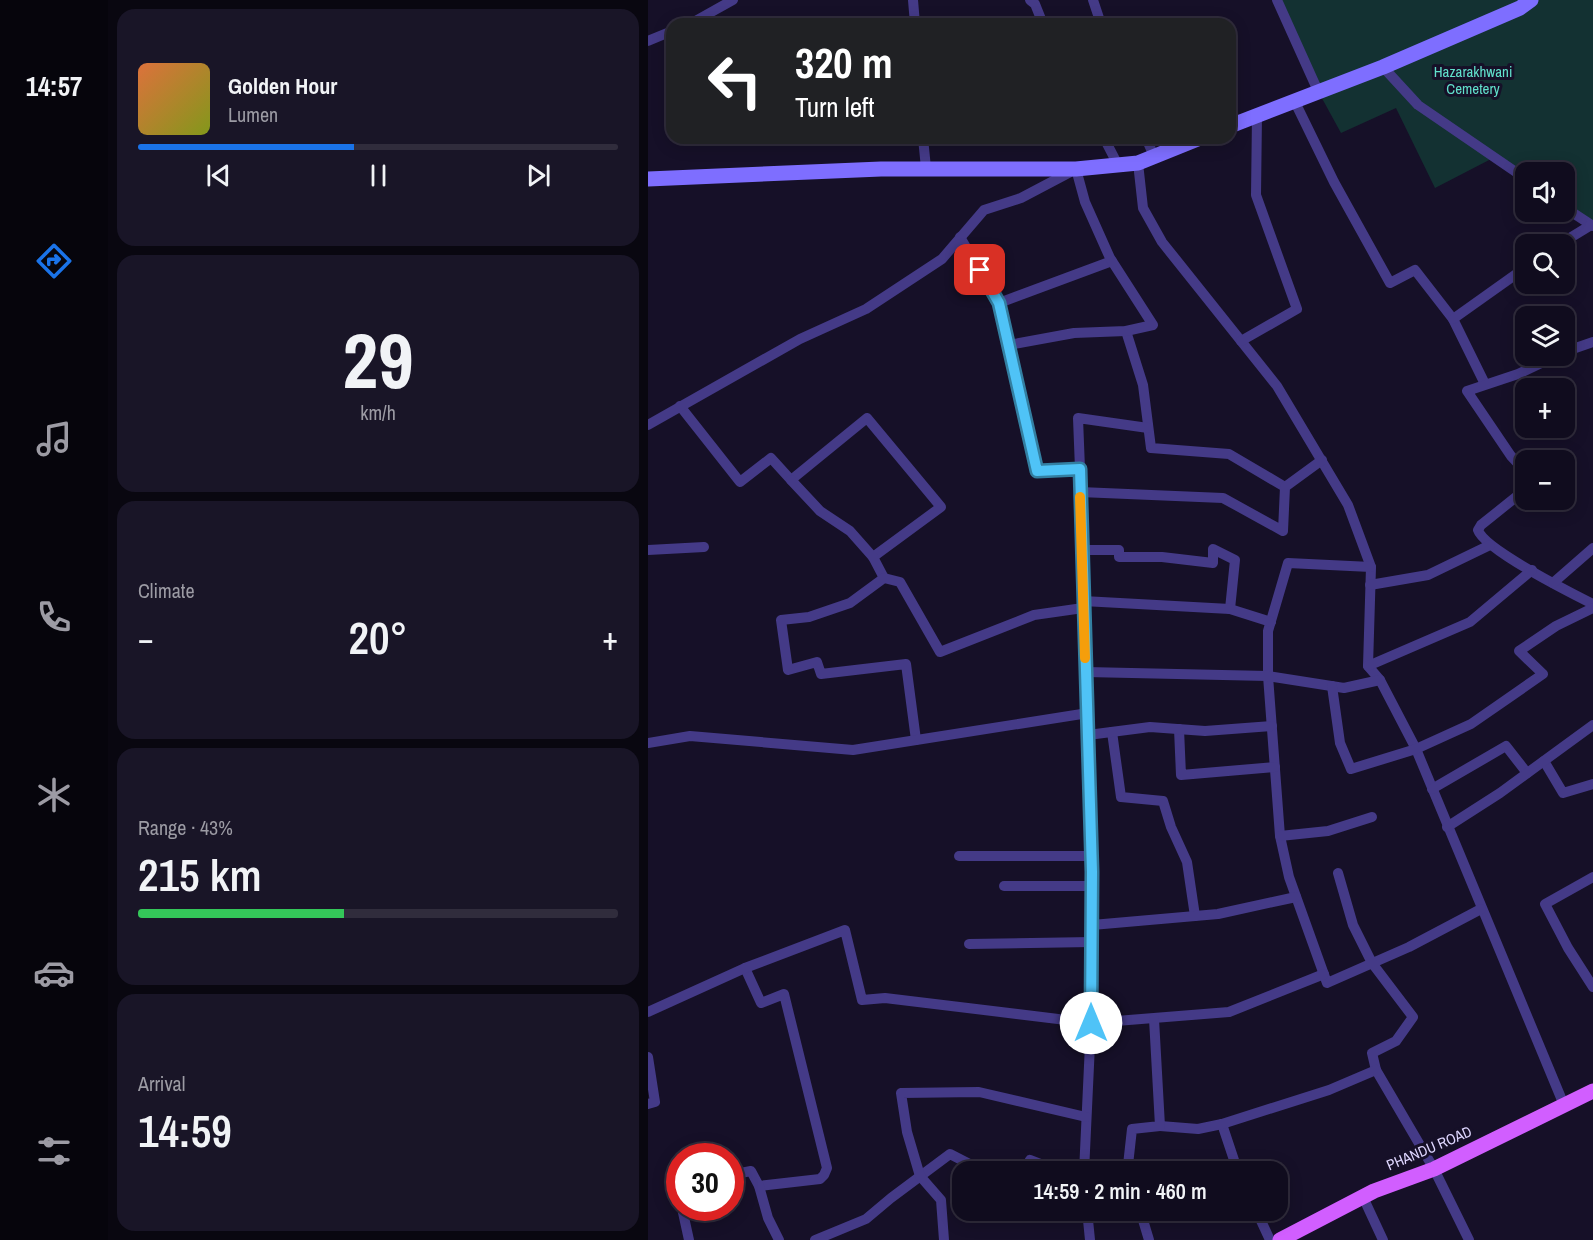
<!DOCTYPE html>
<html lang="en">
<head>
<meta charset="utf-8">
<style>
  body { margin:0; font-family:"Archivo Narrow",sans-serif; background:#191527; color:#f1f3f6; height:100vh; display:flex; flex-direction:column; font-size:22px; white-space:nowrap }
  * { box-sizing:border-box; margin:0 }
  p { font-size:20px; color:#9c9ba4 }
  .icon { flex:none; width:33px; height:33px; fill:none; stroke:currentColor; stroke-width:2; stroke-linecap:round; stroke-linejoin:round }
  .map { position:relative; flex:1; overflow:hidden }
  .sheet { display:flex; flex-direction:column; gap:9px; padding:9px; background:#090710; width:540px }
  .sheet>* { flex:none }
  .top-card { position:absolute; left:18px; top:18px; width:570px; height:126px; border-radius:18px; box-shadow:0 3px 15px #0003,0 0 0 2px #302c3c; background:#202124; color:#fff; overflow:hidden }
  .buttons { position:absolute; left:867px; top:162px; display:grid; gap:12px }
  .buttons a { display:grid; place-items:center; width:60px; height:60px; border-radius:12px; background:#100c1e; box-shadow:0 3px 15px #0003,0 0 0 2px #302c3c; font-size:30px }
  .speed { position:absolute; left:18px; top:1143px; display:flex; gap:12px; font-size:30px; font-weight:700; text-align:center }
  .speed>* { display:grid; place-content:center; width:78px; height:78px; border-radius:50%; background:#100c1e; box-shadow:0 3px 15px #0003,0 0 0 2px #302c3c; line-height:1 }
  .speed .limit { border:9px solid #d22; background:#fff; color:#111 }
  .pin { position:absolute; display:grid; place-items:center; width:51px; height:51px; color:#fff; margin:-26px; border-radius:12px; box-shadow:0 3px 9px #0006 }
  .me { position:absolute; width:66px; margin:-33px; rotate:0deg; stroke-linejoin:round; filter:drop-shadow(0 0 4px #0008) }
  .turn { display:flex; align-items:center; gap:21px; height:126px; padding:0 30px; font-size:27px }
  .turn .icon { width:78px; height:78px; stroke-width:2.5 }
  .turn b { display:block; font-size:42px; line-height:51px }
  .big { font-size:45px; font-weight:600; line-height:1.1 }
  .sheet .card { flex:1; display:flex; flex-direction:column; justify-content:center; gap:9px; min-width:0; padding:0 21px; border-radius:18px; background:#191527 }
  .sheet .dial { align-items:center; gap:0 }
  .dial b { font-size:78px; line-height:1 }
  .song { display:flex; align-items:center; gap:18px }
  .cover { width:72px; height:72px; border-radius:9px; background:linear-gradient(135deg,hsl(20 70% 55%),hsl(70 70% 35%)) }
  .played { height:6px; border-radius:3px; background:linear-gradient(90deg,#1a73e8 45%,#302c3c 45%) }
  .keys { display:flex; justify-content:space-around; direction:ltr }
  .heat { display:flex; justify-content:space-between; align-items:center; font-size:33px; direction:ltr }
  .charge { height:9px; border-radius:4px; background:linear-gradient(90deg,#34c759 43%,#302c3c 0) }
  .trip { position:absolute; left:304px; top:1161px; width:336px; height:60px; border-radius:18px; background:#100c1e; box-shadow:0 3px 15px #0003,0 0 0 2px #302c3c; font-weight:600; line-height:60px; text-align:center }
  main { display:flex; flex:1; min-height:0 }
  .menu { display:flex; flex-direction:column; width:108px; justify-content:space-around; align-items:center; background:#06050c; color:#9c9ba4 }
  .menu .icon { width:42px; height:42px }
  .menu .active { color:#1a73e8 }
  .menu b { font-size:27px; color:#f1f3f6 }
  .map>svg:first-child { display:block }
</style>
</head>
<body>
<main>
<nav class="menu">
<b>14:57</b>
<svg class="icon active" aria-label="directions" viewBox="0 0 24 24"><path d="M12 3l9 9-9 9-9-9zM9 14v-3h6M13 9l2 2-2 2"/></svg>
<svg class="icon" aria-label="music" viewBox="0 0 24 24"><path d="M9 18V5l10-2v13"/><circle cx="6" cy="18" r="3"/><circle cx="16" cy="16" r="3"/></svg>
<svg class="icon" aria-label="phone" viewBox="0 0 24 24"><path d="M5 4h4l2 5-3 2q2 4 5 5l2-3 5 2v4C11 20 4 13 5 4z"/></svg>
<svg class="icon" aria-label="climate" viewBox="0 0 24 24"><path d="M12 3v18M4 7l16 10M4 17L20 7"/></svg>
<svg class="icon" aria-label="car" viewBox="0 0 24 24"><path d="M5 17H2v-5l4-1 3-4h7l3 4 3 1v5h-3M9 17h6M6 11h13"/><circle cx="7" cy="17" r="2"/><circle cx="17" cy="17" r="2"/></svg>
<svg class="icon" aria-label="filters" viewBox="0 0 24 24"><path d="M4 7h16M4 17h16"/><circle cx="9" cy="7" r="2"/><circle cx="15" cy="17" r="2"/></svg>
</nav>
<section class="sheet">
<div class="card">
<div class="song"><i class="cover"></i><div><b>Golden Hour</b><p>Lumen</p></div></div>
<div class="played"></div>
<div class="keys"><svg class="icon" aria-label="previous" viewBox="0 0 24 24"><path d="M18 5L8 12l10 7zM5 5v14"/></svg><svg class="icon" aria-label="pause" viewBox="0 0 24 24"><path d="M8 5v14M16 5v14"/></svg><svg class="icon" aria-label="next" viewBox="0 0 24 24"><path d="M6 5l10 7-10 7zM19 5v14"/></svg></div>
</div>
<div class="card dial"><b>29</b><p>km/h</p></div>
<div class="card"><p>Climate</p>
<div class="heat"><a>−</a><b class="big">20°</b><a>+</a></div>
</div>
<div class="card"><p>Range · 43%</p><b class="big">215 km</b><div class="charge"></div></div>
<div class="card"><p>Arrival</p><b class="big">14:59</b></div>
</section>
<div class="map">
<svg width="945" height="1240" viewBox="0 0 945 1240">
  <rect width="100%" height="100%" fill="#161028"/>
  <!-- green -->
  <polygon fill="#133132" points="629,0 945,0 945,226 917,207 916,172 878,172 845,158 787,188 748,108 693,133 670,91"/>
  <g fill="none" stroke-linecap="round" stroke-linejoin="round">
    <!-- street -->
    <g stroke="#443a87" stroke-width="10">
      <polyline points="265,0 267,24"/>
      <polyline points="382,0 387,4 395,24"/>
      <polyline points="445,0 453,24"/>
      <polyline points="629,0 670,91"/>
      <polyline points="42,24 85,0"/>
      <polyline points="0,41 24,31"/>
      <polyline points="735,67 770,105 878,179"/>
      <polyline points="646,100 686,182 742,283 767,270 805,319 837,384"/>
      <polyline points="275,138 278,168"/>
      <polyline points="456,138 470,165"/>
      <polyline points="498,138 506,156"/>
      <polyline points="490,163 495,208 514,242 629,386 700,505 723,567 720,666 732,680 768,749 916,1105"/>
      <polyline points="916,207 945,226"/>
      <polyline points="312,237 351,303 389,471 432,469 444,886 443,1023 436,1172"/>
      <polyline points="912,244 943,225"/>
      <polyline points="351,303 464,261"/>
      <polyline points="805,319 878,267"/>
      <polyline points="478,331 495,385 503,448 581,454 637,487"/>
      <polyline points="593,341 649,309 608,195 609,115"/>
      <polyline points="916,352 945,342"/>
      <polyline points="32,406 92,482 123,458 143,480 219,418 293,507 225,557"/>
      <polyline points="0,425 152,339 218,309 294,259 336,210 373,198 428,169 437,202 462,258 505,325 478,331 426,333 361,345"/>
      <polyline points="432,469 430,418 500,428"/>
      <polyline points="878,472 863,456 819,391 870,374 908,356"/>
      <polyline points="143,480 172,511 202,531 225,557 236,578"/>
      <path d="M878,489L833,525L830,530C836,549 923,593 945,604"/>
      <polyline points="432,492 575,498 635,531 637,487 674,460"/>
      <polyline points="0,550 56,547"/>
      <polyline points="433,550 471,550 471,557 514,557 565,563 565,549 587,560 582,609"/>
      <polyline points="723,567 640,563 620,631 620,676 632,836 641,877 679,983 761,947 833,909"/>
      <polyline points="905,583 945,548"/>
      <polyline points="722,585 780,575 842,545"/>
      <polyline points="435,601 582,609 623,622"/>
      <polyline points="720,666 822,622 884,570"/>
      <polyline points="438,672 620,676 696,688 732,680"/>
      <polyline points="684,686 692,743 703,769 768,749 823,724 895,674 871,651 908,626 945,608"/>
      <polyline points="531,729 533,775 627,767"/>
      <polyline points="464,732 473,797 515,801 523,827 539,862 547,916"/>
      <polyline points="440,735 502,727 557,731 624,726"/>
      <polyline points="268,740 258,664 173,674 169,662 140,670 133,620 161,617 202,603 236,578 252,582 292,652 386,615 435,608"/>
      <polyline points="0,743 42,736 205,750 440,713"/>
      <polyline points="896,761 915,793 945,784"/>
      <polyline points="784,789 858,746 879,773"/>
      <polyline points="799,827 852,793 945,725"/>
      <polyline points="632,836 680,831 724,817"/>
      <polyline points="311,856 443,856"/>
      <polyline points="690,873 705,925 724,963 765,1017 748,1041 724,1053 728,1070"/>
      <polyline points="945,877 897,904 920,948 945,987"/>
      <polyline points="356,886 444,886"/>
      <polyline points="444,925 570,914 648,897"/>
      <polyline points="321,944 444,942"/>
      <polyline points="97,968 113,1003 136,994 179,1168 176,1175 172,1179 111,1186"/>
      <polyline points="0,1012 97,968 197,930 214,1000 237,998 443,1023 581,1012 676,974"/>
      <polyline points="0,1057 7,1102 0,1104"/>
      <polyline points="574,1124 590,1172"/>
      <polyline points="512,1126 550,1129 574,1124 681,1090 728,1070 786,1169 821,1240"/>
      <polyline points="376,1172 382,1160 413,1172"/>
      <polyline points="482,1172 480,1165 484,1129 512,1126 506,1019"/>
      <polyline points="82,1175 103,1171 111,1186 120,1218 131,1240"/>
      <polyline points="32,1184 29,1184 32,1194"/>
      <polyline points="715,1197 735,1240"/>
      <polyline points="34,1208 41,1240"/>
      <polyline points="439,1210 442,1240"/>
      <polyline points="492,1210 501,1240"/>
      <polyline points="608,1210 622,1240"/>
      <polyline points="167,1240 218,1219 243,1198 302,1154 337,1172"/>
      <polyline points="296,1240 293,1200 272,1176 259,1132 253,1093 331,1092 438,1117"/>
    </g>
    <!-- secondary -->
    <g stroke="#7e6eff" stroke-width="15">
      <polyline points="582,126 735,67 872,8 883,0"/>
      <polyline points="0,179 233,169 428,169 490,163 552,138"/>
    </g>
    <!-- primary -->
    <polyline stroke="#d15eff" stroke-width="15" points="632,1240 726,1191 786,1169 945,1091"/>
  </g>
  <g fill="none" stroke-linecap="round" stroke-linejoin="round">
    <!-- route casing -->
    <g stroke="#337fa1" stroke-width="15">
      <polyline id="route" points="332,270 351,303 389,471 432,469 444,872 443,1023"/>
    </g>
    <!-- route -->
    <use href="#route" stroke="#4fc3f7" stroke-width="10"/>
    <!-- slow -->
    <polyline stroke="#f59e0b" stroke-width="10" points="432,497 437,658"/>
  </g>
  <g text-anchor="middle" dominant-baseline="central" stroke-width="6" stroke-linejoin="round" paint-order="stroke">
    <!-- park labels -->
    <g font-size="15" fill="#61e1cc" stroke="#161028">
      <text x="825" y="71">Hazarakhwani<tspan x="825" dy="17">Cemetery</tspan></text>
    </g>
    <!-- street labels -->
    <g font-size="15" fill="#dfd7ff" stroke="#161028">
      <text transform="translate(781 1148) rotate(-23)">PHANDU ROAD</text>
    </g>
  </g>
</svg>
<div class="buttons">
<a><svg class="icon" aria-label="sound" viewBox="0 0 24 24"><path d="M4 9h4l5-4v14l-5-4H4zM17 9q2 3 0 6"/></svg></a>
<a><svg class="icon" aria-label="search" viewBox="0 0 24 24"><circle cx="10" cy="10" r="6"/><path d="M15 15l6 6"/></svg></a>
<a><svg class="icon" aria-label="layers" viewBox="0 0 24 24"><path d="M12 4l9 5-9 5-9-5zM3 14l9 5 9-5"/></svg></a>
<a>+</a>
<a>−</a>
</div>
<div class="speed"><div class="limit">30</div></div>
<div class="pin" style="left:332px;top:270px;background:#d93025"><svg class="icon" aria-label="arrive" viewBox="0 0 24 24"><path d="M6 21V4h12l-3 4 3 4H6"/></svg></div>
<svg class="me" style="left:443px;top:1023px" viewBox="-20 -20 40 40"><circle r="19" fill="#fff"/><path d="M0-13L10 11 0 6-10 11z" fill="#4fc3f7"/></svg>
<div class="trip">14:59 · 2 min · 460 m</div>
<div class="top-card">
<div class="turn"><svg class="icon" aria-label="left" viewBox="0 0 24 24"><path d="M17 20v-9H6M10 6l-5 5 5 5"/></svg><div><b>320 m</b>Turn left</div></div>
</div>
</div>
</main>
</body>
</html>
